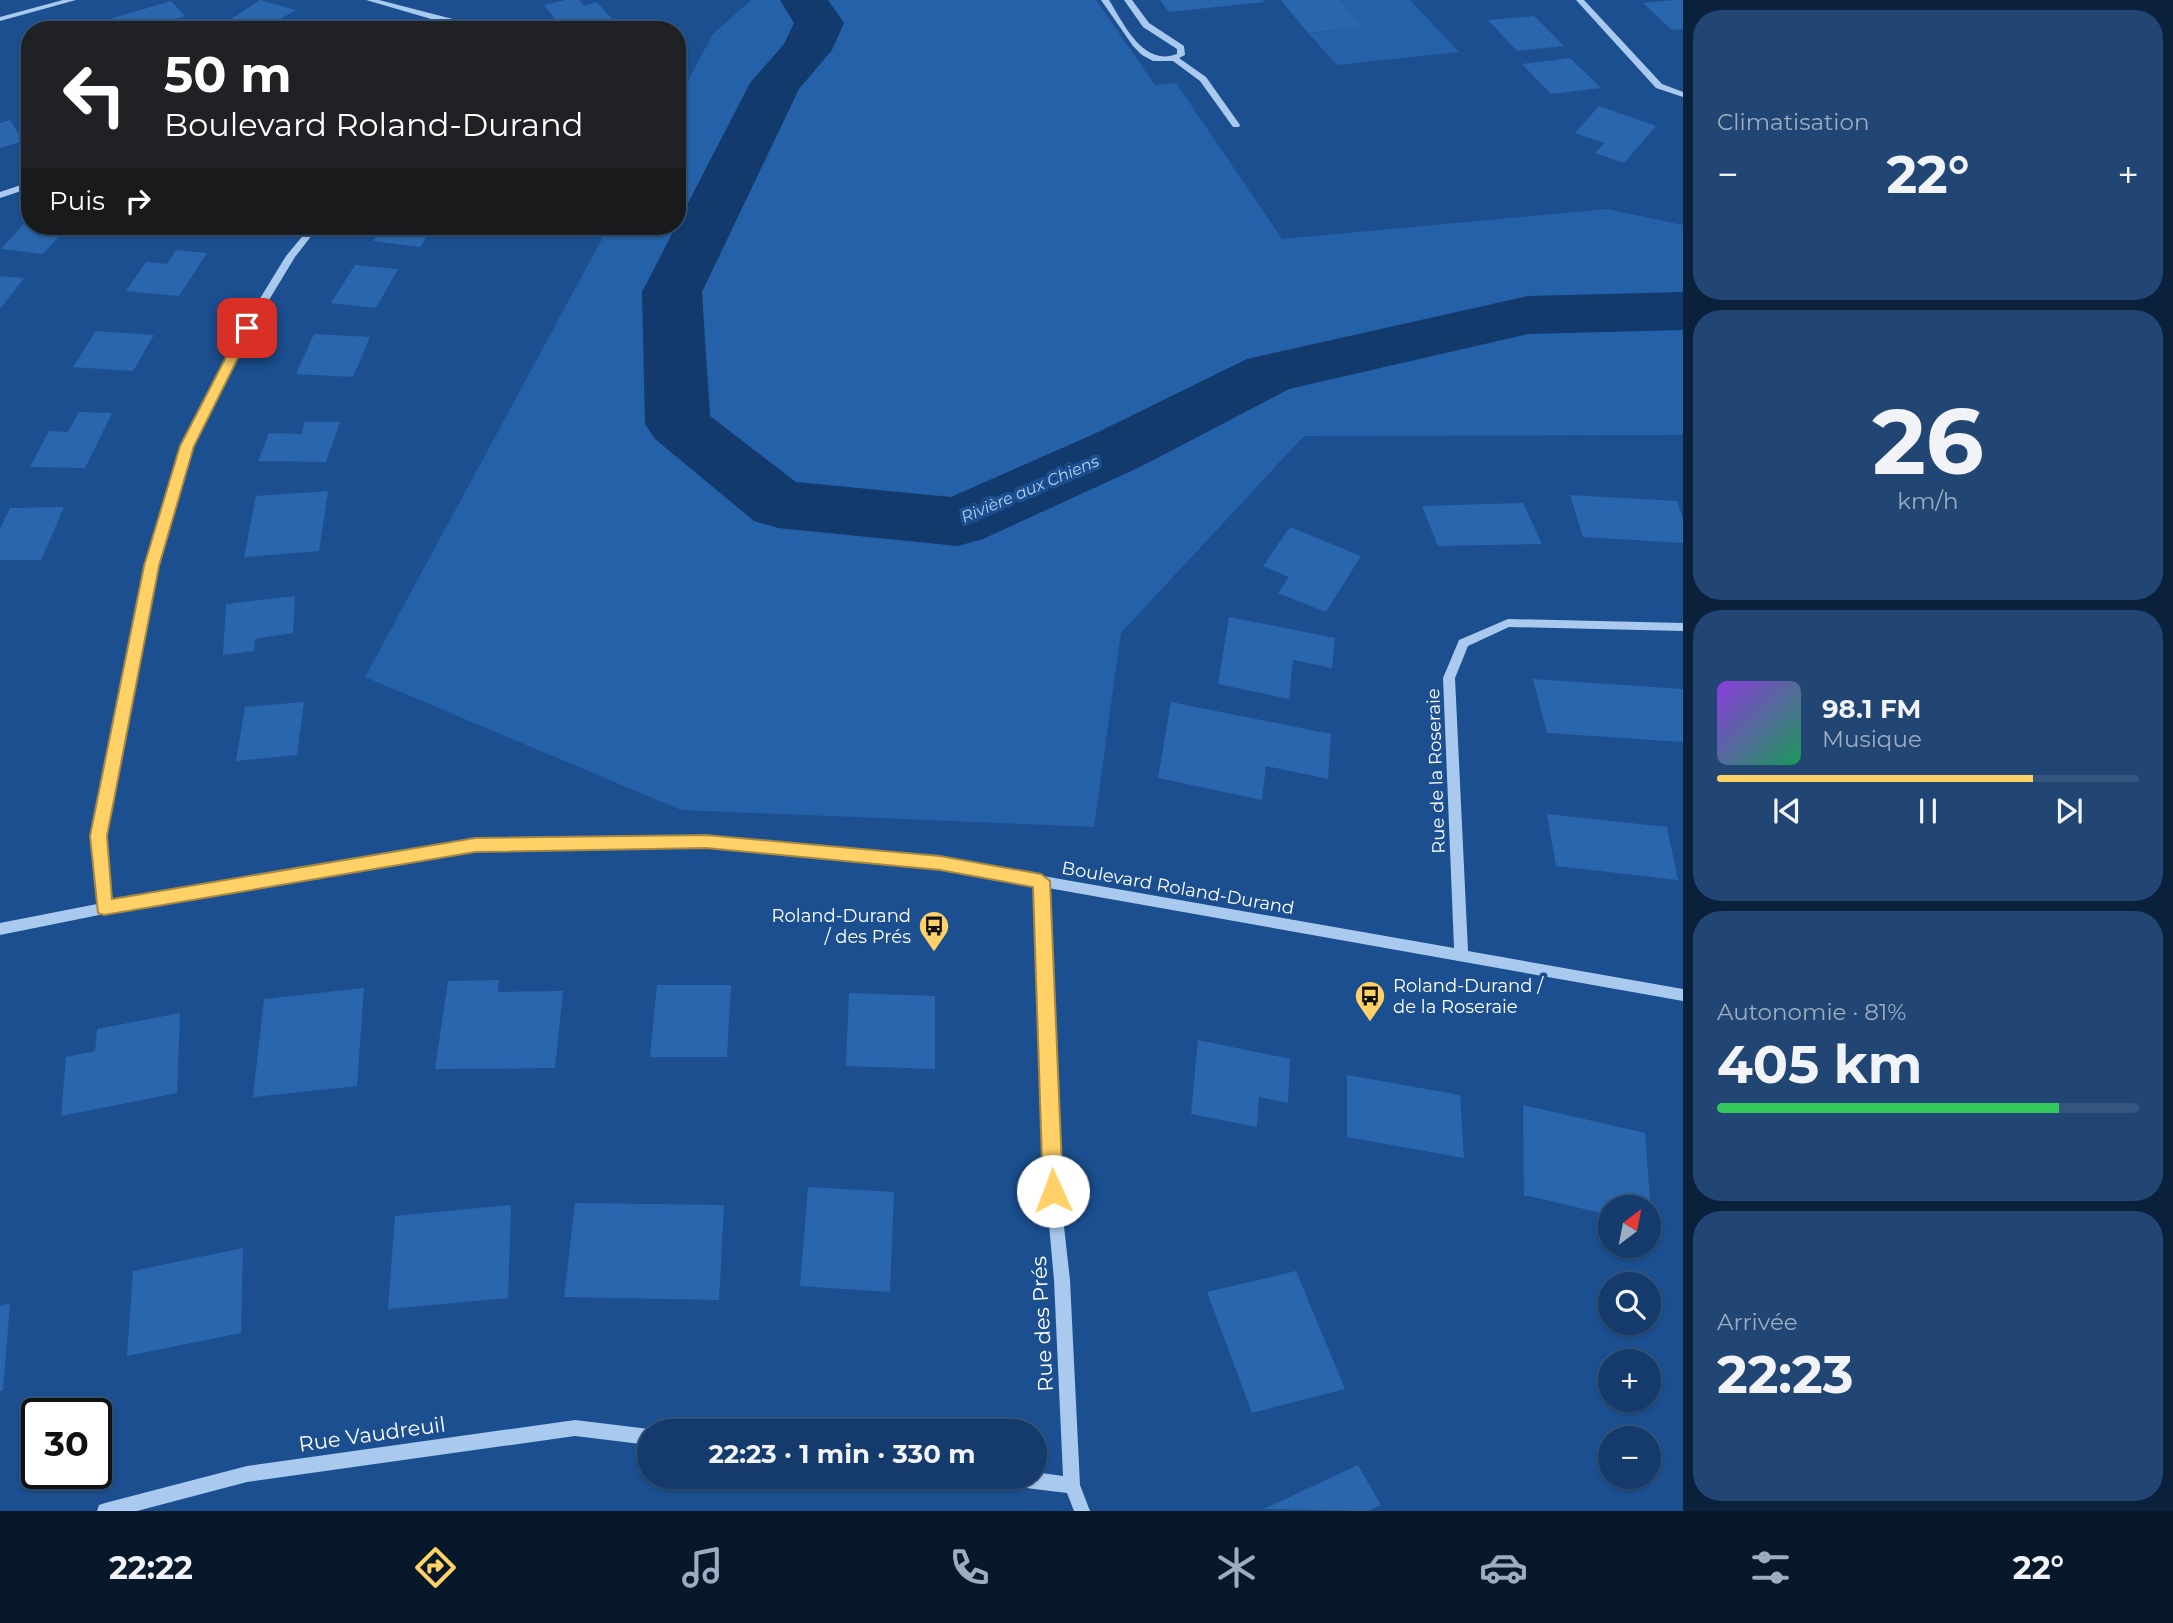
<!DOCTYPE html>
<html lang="fr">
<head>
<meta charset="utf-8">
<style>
  body { margin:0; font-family:Montserrat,sans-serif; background:#214673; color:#f1f3f6; height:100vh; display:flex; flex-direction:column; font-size:26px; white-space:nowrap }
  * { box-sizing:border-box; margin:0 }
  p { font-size:23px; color:#9dadc1 }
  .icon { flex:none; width:38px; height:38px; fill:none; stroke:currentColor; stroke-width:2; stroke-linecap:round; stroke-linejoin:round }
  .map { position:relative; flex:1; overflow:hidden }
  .sheet { display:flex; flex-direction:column; gap:10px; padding:10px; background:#0b203b; width:490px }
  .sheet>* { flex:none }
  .banner { position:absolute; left:21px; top:21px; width:665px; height:214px; border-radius:28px; box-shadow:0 2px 5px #0004,0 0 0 2px #33557e; background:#202124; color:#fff; overflow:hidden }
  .needle { width:46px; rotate:32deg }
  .controls { position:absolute; left:1598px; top:1195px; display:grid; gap:14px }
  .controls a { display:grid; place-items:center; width:63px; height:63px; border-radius:50%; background:#143b6b; box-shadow:0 2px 5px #0004,0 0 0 2px #33557e; font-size:35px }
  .speed { position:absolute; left:21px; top:1398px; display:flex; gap:14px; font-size:35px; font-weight:700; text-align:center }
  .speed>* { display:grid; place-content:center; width:91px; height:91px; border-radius:50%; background:#143b6b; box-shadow:0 2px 5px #0004,0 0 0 2px #33557e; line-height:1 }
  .speed .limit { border:4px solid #111; border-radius:10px; background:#fff; color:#111 }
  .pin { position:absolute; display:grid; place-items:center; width:60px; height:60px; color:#fff; margin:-30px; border-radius:14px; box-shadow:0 4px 10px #0006 }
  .me { position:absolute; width:77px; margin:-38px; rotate:358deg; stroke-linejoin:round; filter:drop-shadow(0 0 5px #0008) }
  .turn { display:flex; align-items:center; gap:24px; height:147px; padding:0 28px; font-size:32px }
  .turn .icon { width:91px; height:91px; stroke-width:2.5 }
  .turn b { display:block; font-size:49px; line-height:60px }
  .then { display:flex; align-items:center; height:66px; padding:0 28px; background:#0003; gap:14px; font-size:26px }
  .big { font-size:52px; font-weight:700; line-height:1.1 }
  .sheet .tile { flex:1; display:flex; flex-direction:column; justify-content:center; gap:10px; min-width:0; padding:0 24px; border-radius:28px; background:#214673 }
  .sheet .dial { align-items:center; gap:0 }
  .dial b { font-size:91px; line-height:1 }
  .song { display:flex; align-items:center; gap:21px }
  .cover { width:84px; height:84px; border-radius:10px; background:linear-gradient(135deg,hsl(270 70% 55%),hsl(150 70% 35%)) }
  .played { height:7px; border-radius:4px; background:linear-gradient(90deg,#ffd166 75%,#33557e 75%) }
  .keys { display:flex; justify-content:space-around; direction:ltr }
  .heat { display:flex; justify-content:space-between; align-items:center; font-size:38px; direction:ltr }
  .charge { height:10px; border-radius:5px; background:linear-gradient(90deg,#34c759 81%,#33557e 0) }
  .trip { position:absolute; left:637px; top:1419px; width:410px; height:70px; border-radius:35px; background:#143b6b; box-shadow:0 2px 5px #0004,0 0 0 2px #33557e; font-weight:700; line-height:70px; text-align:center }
  .tabs { display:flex; height:112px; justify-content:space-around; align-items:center; background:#08182b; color:#9dadc1 }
  .tabs .icon { width:49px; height:49px }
  .tabs .current { color:#ffd166 }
  .tabs b { font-size:32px; color:#f1f3f6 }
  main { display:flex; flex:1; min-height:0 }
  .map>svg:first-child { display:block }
</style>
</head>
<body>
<main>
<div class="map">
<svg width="1683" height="1511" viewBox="0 0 1683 1511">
  <rect width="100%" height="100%" fill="#1b4f8f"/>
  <!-- green -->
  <g fill="#2461a8">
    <polygon points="751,0 1096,0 1155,85 1176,83 1282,239 1607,209 1683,225 1683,435 1304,436 1121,633 1094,827 681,810 365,677 609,226 677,226 677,101 713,34"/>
    <polygon points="1340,0 1410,0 1459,52 1337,65 1308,33 1362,27"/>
  </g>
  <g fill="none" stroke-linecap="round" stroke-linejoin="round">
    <!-- river -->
    <polygon fill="#123a6d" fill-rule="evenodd" points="780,0 828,0 844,23 832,50 799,89 702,292 710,416 796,482 951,497 1094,434 1247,359 1528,296 1683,292 1683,330 1528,334 1289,389 1142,466 983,539 958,546 778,528 754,521 655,439 645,424 642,292 750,83 784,44 794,23"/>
  </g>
  <!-- building -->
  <g fill="#2a66ad">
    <polygon points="260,0 296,10 260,30 228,21"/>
    <polygon points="565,0 579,0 584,6 597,2 613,20 564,30 544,5"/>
    <polygon points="1160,0 1263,0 1264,2 1169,12"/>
    <polygon points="1281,0 1340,0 1363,27 1308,33"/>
    <polygon points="1674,0 1683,0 1683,29 1672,30 1643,3"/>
    <polygon points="171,1 185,16 139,30 123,30 113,18"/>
    <polygon points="1534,16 1564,46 1517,51 1488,20"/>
    <polygon points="1570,58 1601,88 1551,94 1522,64"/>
    <polygon points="1599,106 1656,126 1624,163 1595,153 1604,143 1575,133"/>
    <polygon points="10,120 23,141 0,148 0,123"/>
    <polygon points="30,217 30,226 68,226 43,254 1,249"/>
    <polygon points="383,226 433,226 420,247 373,241"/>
    <polygon points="176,250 207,253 179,296 126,291 146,262 167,264"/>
    <polygon points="355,265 398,269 376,308 331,303"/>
    <polygon points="0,276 24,278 0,309"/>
    <polygon points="96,331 154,335 133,371 73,367"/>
    <polygon points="314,334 370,337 353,377 296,374"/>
    <polygon points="79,412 112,413 85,468 30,467 49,431 68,432"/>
    <polygon points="305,422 340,422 326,462 258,461 269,433 301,434"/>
    <polygon points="328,491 319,551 244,557 256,496"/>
    <polygon points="1570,495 1677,501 1683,519 1683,543 1583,537"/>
    <polygon points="1523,503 1542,544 1438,546 1422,506"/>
    <polygon points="64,507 41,560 0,560 0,529 10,508"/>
    <polygon points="1290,527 1361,556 1326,612 1278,593 1289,577 1263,566"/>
    <polygon points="295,596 293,633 255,639 254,651 223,655 226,604"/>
    <polygon points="1229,617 1335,638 1332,668 1293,660 1289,699 1218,684"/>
    <polygon points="1533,679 1683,689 1683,742 1547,733"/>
    <polygon points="304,702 297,755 236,761 245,707"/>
    <polygon points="1171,702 1331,734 1328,779 1266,766 1262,800 1158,778"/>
    <polygon points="1547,814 1667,827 1678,880 1556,866"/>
    <polygon points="499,980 498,992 563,991 555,1068 435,1069 448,981"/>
    <polygon points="657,985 731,985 727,1057 650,1057"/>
    <polygon points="364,988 357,1086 253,1097 264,999"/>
    <polygon points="849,993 935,996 935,1069 846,1066"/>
    <polygon points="180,1013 177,1093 61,1116 66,1057 95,1051 97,1029"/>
    <polygon points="1198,1040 1290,1059 1288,1103 1259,1097 1257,1127 1191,1114"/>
    <polygon points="1347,1075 1460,1095 1464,1158 1347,1137"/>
    <polygon points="1523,1105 1645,1133 1652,1225 1648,1224 1649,1208 1610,1208 1610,1215 1524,1195"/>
    <polygon points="808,1187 894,1192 890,1292 800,1286"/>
    <polygon points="575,1203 724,1205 719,1300 564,1297"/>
    <polygon points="511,1205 508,1298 388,1309 395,1216"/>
    <polygon points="243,1248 241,1333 127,1356 133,1271"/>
    <polygon points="1296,1271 1345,1389 1252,1413 1207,1292"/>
    <polygon points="10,1303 3,1390 0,1391 0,1306"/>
    <polygon points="1358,1465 1381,1505 1368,1511 1264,1509"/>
  </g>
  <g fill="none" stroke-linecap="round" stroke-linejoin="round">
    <!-- minor -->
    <g fill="#a9c9ee" fill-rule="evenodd">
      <polygon points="63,0 76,0 0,21 0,17"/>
      <polygon points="366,0 379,0 472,24 479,30 469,30"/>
      <path d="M1101,0H1109C1124,24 1143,67 1177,54V49L1143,27L1124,0H1132L1149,23L1184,46L1185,55L1179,58L1206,77L1240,125L1239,127H1233L1200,81L1173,61H1153L1142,55L1133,46Z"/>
      <polygon points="1576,0 1584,0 1662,84 1683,92 1683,97 1656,88"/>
      <polygon points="30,182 30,188 0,198 0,192"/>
      <polygon points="311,226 319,226 295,257 252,328 192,446 157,566 105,836 110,901 475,840 706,836 940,858 1454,948 1443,678 1459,640 1508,619 1683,623 1683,631 1509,627 1468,646 1455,678 1468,951 1683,989 1683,1001 1048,888 1060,1191 1070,1280 1080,1485 1090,1511 1074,1511 1067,1493 1001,1485 995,1483 993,1477 1034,1477 1034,1472 1063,1476 1054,1280 1046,1191 1035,885 940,868 706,846 475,850 104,914 0,935 0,923 97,904 93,836 145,566 182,446 242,328 286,256"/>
      <polygon points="575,1420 649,1429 655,1432 649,1432 649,1445 575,1436 247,1482 137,1511 97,1511 99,1505 105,1503 247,1466"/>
    </g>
  </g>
  <!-- route -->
  <polygon fill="#ffd166" stroke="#a68842" stroke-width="2" points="247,324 253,328 194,446 159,566 107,836 112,899 475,838 706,835 940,856 1041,874 1050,881 1063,1191 1060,1198 1053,1201 1046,1198 1043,1191 1033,887 940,870 706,848 475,852 104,915 98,913 90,836 144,566 180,446 241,328"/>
  <!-- icons -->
  <defs>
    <g id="bus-pin" transform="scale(1.575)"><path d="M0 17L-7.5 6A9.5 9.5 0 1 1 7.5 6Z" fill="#ffd166" stroke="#1b4f8f"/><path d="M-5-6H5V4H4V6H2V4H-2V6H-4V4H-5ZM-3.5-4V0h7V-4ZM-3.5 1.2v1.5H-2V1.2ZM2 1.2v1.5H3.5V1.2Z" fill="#111"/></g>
  </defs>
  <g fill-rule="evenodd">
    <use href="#bus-pin" x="934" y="926"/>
    <use href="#bus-pin" x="1370" y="996"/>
  </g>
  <g text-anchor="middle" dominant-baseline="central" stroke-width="7" stroke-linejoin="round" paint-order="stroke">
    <!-- far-water labels -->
    <g font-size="16" font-style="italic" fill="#b5d3f5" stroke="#1b4f8f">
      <text transform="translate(1030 489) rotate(-23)">Rivière aux Chiens</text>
    </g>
    <!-- street labels -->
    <g font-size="18" fill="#fff" stroke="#1b4f8f">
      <text transform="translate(1436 771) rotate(-92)">Rue de la Roseraie</text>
      <text transform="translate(1178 888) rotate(10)">Boulevard Roland-Durand</text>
    </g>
    <!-- poi labels -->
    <g font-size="18" fill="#fff" stroke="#1b4f8f" text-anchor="end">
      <text x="911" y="916">Roland-Durand<tspan x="911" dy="21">/ des Prés</tspan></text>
      <text x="1393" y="986" text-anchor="start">Roland-Durand /<tspan x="1393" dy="21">de la Roseraie</tspan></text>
    </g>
    <!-- near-street labels -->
    <g font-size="21" fill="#fff" stroke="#1b4f8f">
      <text transform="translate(1042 1324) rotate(-93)">Rue des Prés</text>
      <text transform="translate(372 1434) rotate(-8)">Rue Vaudreuil</text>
    </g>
  </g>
</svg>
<div class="controls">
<a><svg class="needle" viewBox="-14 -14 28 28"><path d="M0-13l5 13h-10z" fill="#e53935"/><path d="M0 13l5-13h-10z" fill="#9dadc1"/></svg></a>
<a><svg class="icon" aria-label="search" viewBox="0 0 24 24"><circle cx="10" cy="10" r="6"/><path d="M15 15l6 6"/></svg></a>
<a>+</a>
<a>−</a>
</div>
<div class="speed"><div class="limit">30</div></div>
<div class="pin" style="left:247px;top:328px;background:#d93025"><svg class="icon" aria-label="arrive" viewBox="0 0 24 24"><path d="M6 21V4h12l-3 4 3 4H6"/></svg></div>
<svg class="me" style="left:1053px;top:1191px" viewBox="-20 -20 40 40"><circle r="19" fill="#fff"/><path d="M0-13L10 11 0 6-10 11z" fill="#ffd166"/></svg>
<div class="trip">22:23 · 1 min · 330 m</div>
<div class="banner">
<div class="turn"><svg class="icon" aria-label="left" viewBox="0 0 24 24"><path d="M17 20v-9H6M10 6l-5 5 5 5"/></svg><div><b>50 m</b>Boulevard Roland-Durand</div></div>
<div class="then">Puis<svg class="icon" aria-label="right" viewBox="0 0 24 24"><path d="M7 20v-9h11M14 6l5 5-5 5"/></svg></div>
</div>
</div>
<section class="sheet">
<div class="tile"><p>Climatisation</p>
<div class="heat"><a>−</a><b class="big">22°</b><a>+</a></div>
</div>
<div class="tile dial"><b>26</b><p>km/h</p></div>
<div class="tile">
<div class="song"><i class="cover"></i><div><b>98.1 FM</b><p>Musique</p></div></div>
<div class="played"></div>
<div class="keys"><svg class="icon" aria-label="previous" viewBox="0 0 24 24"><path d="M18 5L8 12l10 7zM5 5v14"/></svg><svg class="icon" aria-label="pause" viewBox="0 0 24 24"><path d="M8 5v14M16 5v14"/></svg><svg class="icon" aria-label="next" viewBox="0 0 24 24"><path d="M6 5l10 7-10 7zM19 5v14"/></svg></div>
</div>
<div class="tile"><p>Autonomie · 81%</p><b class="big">405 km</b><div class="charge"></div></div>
<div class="tile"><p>Arrivée</p><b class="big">22:23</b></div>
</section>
</main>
<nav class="tabs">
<b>22:22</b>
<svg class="icon current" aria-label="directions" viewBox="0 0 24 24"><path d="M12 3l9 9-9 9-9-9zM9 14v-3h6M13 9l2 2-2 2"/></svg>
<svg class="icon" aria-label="music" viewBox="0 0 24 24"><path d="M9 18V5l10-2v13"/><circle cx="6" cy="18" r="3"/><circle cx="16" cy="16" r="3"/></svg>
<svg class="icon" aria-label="phone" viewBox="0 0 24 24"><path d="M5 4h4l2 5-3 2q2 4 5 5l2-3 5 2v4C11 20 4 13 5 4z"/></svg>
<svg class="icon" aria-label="climate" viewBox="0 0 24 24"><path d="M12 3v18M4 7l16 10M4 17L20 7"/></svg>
<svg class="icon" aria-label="car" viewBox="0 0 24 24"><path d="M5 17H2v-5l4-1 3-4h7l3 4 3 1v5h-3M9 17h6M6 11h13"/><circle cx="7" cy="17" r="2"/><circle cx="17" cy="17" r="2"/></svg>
<svg class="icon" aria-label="filters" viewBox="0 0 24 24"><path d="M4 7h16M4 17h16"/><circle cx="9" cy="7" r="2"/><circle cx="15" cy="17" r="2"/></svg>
<b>22°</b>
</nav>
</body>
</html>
